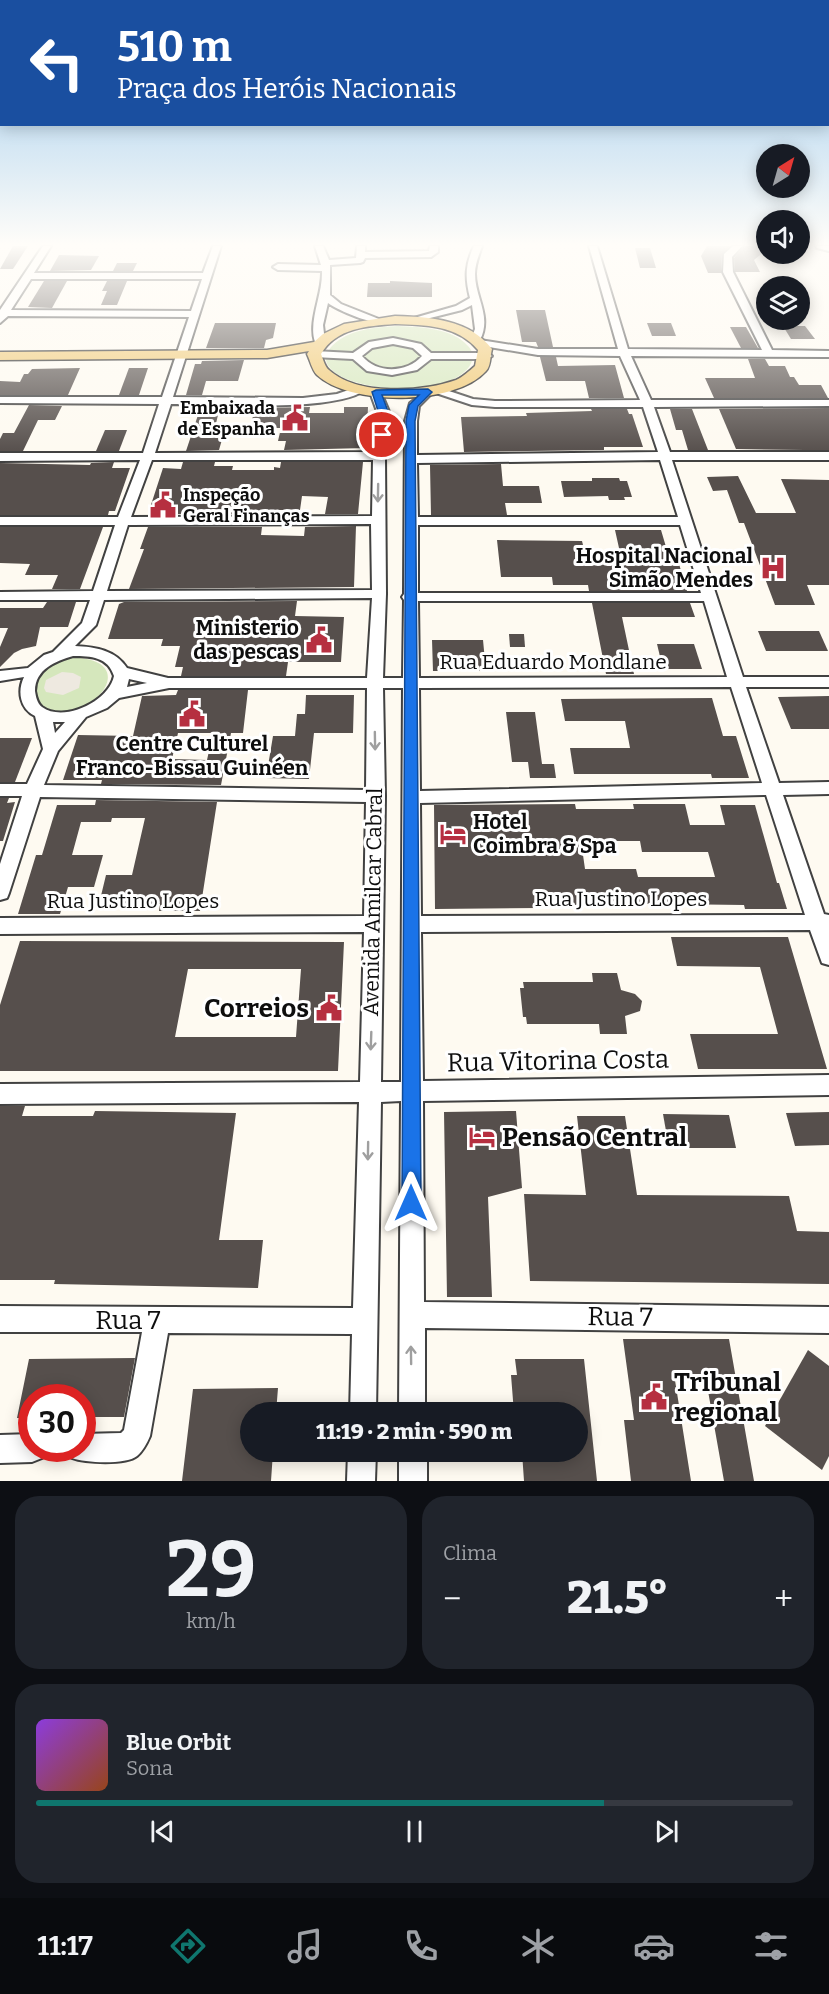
<!DOCTYPE html>
<html lang="pt">
<head>
<meta charset="utf-8">
<style>
  body { margin:0; font-family:Bitter,serif; background:#20242c; color:#f1f3f6; height:100vh; display:flex; flex-direction:column; font-size:22px; white-space:nowrap }
  * { box-sizing:border-box; margin:0 }
  p { font-size:20px; color:#9ea1a6 }
  .icon { flex:none; width:33px; height:33px; fill:none; stroke:currentColor; stroke-width:2; stroke-linecap:round; stroke-linejoin:round }
  .map { position:relative; height:1481px; overflow:hidden }
  .panel { display:flex; flex-direction:column; gap:15px; padding:15px; background:#0d0f14; flex:1 }
  .panel>* { flex:none }
  .top-card { position:absolute; left:0px; top:0px; width:830px; height:126px; box-shadow:0 3px 15px #0003; background:#1a4fa0; color:#fff; overflow:hidden }
  .needle { width:39px; rotate:37deg }
  .fabs { position:absolute; left:756px; top:144px; display:grid; gap:12px }
  .fabs a { display:grid; place-items:center; width:54px; height:54px; border-radius:50%; background:#171b24; box-shadow:0 3px 15px #0003; font-size:30px }
  .speed { position:absolute; left:18px; top:1384px; display:flex; gap:12px; font-size:30px; font-weight:700; text-align:center }
  .speed>* { display:grid; place-content:center; width:78px; height:78px; border-radius:50%; background:#171b24; box-shadow:0 3px 15px #0003; line-height:1 }
  .speed .limit { border:9px solid #d22; background:#fff; color:#111 }
  .pin { position:absolute; display:grid; place-items:center; width:51px; height:51px; color:#fff; margin:-26px; border:3px solid #fff; border-radius:50%; box-shadow:0 2px 6px #0007 }
  .me { position:absolute; width:66px; margin:-33px; rotate:0deg; stroke-linejoin:round; filter:drop-shadow(0 0 4px #0008) }
  .turn { display:flex; align-items:center; gap:21px; height:126px; padding:0 18px; font-size:27px }
  .turn .icon { width:78px; height:78px; stroke-width:2.5 }
  .turn b { display:block; font-size:42px; line-height:51px }
  .big { font-size:45px; font-weight:800; line-height:1.1 }
  .panel .tile { flex:1; display:flex; flex-direction:column; justify-content:center; gap:9px; min-width:0; padding:0 21px; border-radius:24px; background:#20242c }
  .panel .dial { align-items:center; gap:0 }
  .dial b { font-size:78px; line-height:1 }
  .song { display:flex; align-items:center; gap:18px }
  .cover { width:72px; height:72px; border-radius:9px; background:linear-gradient(135deg,hsl(270 70% 55%),hsl(20 70% 35%)) }
  .played { height:6px; border-radius:3px; background:linear-gradient(90deg,#0f766e 75%,#363941 75%) }
  .keys { display:flex; justify-content:space-around; direction:ltr }
  .heat { display:flex; justify-content:space-between; align-items:center; font-size:33px; direction:ltr }
  .panel .tiles { flex:1; display:grid; gap:15px; grid-template-columns:1fr 1fr }
  .tile:last-child { grid-column:span 2 }
  .trip { position:absolute; left:240px; top:1402px; width:348px; height:60px; border-radius:30px; background:#171b24; box-shadow:0 3px 15px #0003; font-weight:800; line-height:60px; text-align:center }
  .menu { display:flex; height:96px; justify-content:space-around; align-items:center; background:#090b0e; color:#9ea1a6 }
  .menu .icon { width:42px; height:42px }
  .menu .selected { color:#0f766e }
  .menu b { font-size:27px; color:#f1f3f6 }
  .map>svg:first-child { display:block }
</style>
</head>
<body>
<div class="map">
<svg width="829" height="1481" viewBox="0 0 829 1481">
  <rect width="100%" height="100%" fill="#fefaf1"/>
  <!-- green -->
  <g fill="#d5e7bc">
    <path d="M398,326C421,327 452,328 468,346C474,352 474,360 469,367C438,408 293,385 333,345C349,329 377,327 398,326Z"/>
    <path d="M65,657C148,656 94,725 43,711C28,706 10,689 28,674C37,667 54,662 65,657Z"/>
  </g>
  <!-- plaza -->
  <polygon fill="#eee9e0" points="62,672 73,673 81,677 79,688 63,695 46,692 44,688 46,680"/>
  <!-- building -->
  <g fill="#564f4c" fill-rule="evenodd">
    <polygon points="13,246 28,246 13,269 0,269"/>
    <polygon points="707,246 730,246 722,254 721,273 708,273 701,256"/>
    <polygon points="744,246 766,246 766,250 754,260 760,272 735,272 734,258"/>
    <polygon points="635,248 650,248 656,268 640,268"/>
    <polygon points="59,255 99,256 91,270 50,271"/>
    <polygon points="117,263 137,263 133,271 113,271"/>
    <polygon points="44,281 67,281 52,308 28,307"/>
    <polygon points="107,281 127,281 117,305 101,305 107,291 102,291"/>
    <polygon points="390,281 432,283 432,297 367,297 368,283 390,283"/>
    <polygon points="516,310 545,310 553,347 538,347 536,342 522,342"/>
    <polygon points="215,323 276,323 273,338 266,340 264,348 206,348"/>
    <polygon points="647,323 671,323 676,336 652,336"/>
    <polygon points="783,326 805,326 815,339 791,339"/>
    <polygon points="730,327 746,327 758,348 741,348"/>
    <polygon points="540,357 556,357 558,366 615,365 624,398 589,398 585,381 546,381"/>
    <polygon points="748,359 765,359 769,366 785,366 790,377 794,377 799,385 821,385 828,398 714,398 705,378 755,378"/>
    <polygon points="244,360 238,381 206,381 202,395 186,395 195,364 201,364 202,361"/>
    <polygon points="80,368 68,395 0,395 0,381 20,382 24,374 28,374 32,369"/>
    <polygon points="129,368 148,368 139,395 119,395"/>
    <polygon points="29,405 62,406 55,420 38,420 23,451 0,451 0,439 3,433 14,433"/>
    <polygon points="310,407 309,413 344,413 344,407 368,407 366,448 284,450 286,441 278,441 281,428 250,428 255,408"/>
    <polygon points="829,408 829,450 805,450 736,449 719,409"/>
    <polygon points="591,409 627,409 629,414 632,414 643,447 604,447 604,450 464,452 461,417 527,416 526,413 592,411"/>
    <polygon points="670,409 692,409 708,450 688,450 682,430 676,430"/>
    <polygon points="198,415 218,415 213,436 223,436 219,450 186,451"/>
    <polygon points="105,430 127,430 119,451 96,451"/>
    <polygon points="114,462 112,468 130,468 115,511 109,511 108,515 0,515 0,463 90,465 91,463"/>
    <polygon points="183,462 215,462 214,466 233,466 232,470 274,470 274,467 280,468 281,462 363,462 358,514 325,514 328,497 302,496 300,510 265,510 264,514 148,514 163,468 181,469"/>
    <polygon points="501,464 503,486 539,486 542,503 505,503 507,515 431,515 430,465"/>
    <polygon points="738,476 756,513 796,513 781,479 829,480 829,585 807,585 815,605 775,605 744,523 739,523 727,490 713,491 707,477"/>
    <polygon points="592,478 619,478 620,481 627,481 632,497 624,497 625,500 609,500 608,496 564,497 561,481 592,481"/>
    <polygon points="356,526 354,587 129,589 144,549 140,549 148,527 262,527 261,535 304,536 305,527"/>
    <polygon points="0,527 103,527 80,589 52,589 58,575 25,575 30,564 0,563"/>
    <polygon points="615,530 661,530 669,557 677,557 687,591 589,591 588,585 553,585 552,577 501,577 497,540 582,541 586,557 621,557"/>
    <polygon points="297,601 295,616 344,617 341,662 288,662 286,676 181,676 183,667 175,667 180,646 161,646 163,639 108,639 119,604 124,602"/>
    <polygon points="47,602 76,602 68,627 40,627 36,646 22,649 14,653 0,667 0,647 8,628 0,628 0,608 43,608"/>
    <polygon points="592,603 690,603 695,617 622,617 634,674 606,674"/>
    <polygon points="758,631 819,631 828,651 766,651"/>
    <polygon points="509,634 524,634 525,647 510,647"/>
    <polygon points="432,640 483,640 486,671 433,671"/>
    <polygon points="657,644 694,644 702,669 663,669"/>
    <path d="M178,690H248L243,733H231L221,785L101,784L102,780H63L78,735L133,736L142,696L176,695ZM178,733H213L207,760L172,759Z"/>
    <polygon points="306,695 354,695 353,733 314,733 309,779 266,778 273,736 295,736 297,714 305,714"/>
    <polygon points="829,696 829,729 791,729 778,697"/>
    <polygon points="712,698 723,736 736,736 749,778 712,778 711,774 574,774 570,748 630,748 625,721 565,721 561,699"/>
    <polygon points="506,712 535,712 542,764 554,764 556,778 530,778 528,762 512,762"/>
    <polygon points="0,738 32,738 15,782 0,782"/>
    <polygon points="0,798 9,798 7,803 15,802 3,841 0,841"/>
    <polygon points="96,800 217,802 200,911 159,911 160,904 99,904 106,875 132,875 145,818 112,818 111,822 81,822 72,855 103,855 94,887 68,887 60,914 18,914 36,855 42,855 57,805 95,805"/>
    <path d="M575,804L576,809H634L633,804H685L690,825H725L720,805H755L777,883H779L787,909H745L744,905L590,903L591,906H537V908L435,909L434,805ZM581,841H640L642,852H708L715,877H638L636,869H585Z"/>
    <polygon points="671,937 788,937 827,1069 698,1069 690,1034 778,1034 760,967 677,966"/>
    <path d="M20,941L344,942L338,1071H0V1005ZM188,969H301L296,1037H175Z"/>
    <polygon points="592,973 617,973 621,990 635,994 642,1001 640,1011 625,1016 627,1034 600,1034 599,1024 527,1024 526,1017 523,1017 520,988 524,988 523,982 593,982"/>
    <polygon points="0,1106 25,1106 22,1116 93,1116 95,1111 236,1113 219,1240 263,1240 258,1288 54,1284 55,1280 0,1280"/>
    <polygon points="516,1111 522,1188 488,1197 492,1297 447,1297 444,1112"/>
    <polygon points="829,1112 829,1145 795,1146 786,1113"/>
    <polygon points="663,1114 729,1115 736,1148 669,1148"/>
    <polygon points="577,1116 625,1116 637,1195 789,1196 797,1231 829,1232 829,1284 530,1281 524,1194 586,1195"/>
    <polygon points="623,1339 729,1339 754,1481 724,1481 705,1374 674,1374 691,1481 631,1481 624,1420 634,1420"/>
    <polygon points="808,1350 829,1366 829,1456 822,1470 765,1426"/>
    <polygon points="135,1358 124,1417 82,1417 82,1398 32,1398 32,1418 17,1418 29,1359"/>
    <polygon points="515,1359 584,1359 597,1481 524,1481 522,1452 578,1452 578,1413 514,1413 511,1375 517,1375"/>
    <polygon points="278,1388 276,1413 250,1413 250,1452 273,1452 271,1481 182,1481 193,1389"/>
  </g>
  <g fill="none" stroke-linecap="round" stroke-linejoin="round">
    <!-- minor casing -->
    <g stroke="#414141" stroke-width="4">
      <g id="minor">
        <path d="M43,246H51L34,273H203L213,246H221L173,397L303,398L337,394L360,386L366,389C338,413 211,404 171,404L155,453L373,452L378,414L370,392L372,390H380L390,414L385,456L386,594L383,678H403L404,600L402,597L404,594L405,421L410,403L428,389L437,387L473,399L495,401L640,400L620,356L538,355L477,345L471,339L475,329L472,305L462,310L414,322V318L456,306L470,298C465,278 465,265 474,246H482C479,255 475,264 475,274C475,298 492,316 480,340L538,349H618L589,246H597L628,349L762,350L723,272L724,254L733,246H742L732,257L733,272L772,350L829,351V357L631,356L651,400H829V406L654,407L670,452H829V460H672L743,677H829V687H746L779,783L829,782V794L783,795L824,914L829,915V965L822,963L810,930L421,932L423,1081L829,1075V1095L423,1101L424,1302L829,1307V1333L425,1328V1413H399L401,1101L381,1102L376,1413H350L352,1334L168,1333L150,1436C147,1443 143,1451 137,1456C126,1465 85,1463 72,1458L69,1449H82V1434L121,1433L124,1430L142,1332H0V1306L353,1308L359,1102L0,1104V1084L360,1082L364,932L0,934V918L364,916L366,802L40,797L9,893L7,898L0,900V864L22,796H0V784H27L43,749L35,716C20,709 17,691 24,677L0,681V671L28,668L44,655L53,652L82,623L90,600H0V592L93,591L115,525H0V517H118L140,460L0,461V453H143L159,404L0,403V397H162L189,317L8,316L0,323V310ZM31,279H202L191,311L11,310ZM433,392L472,405L495,407H643L658,452L417,455V421L419,406ZM152,460H373L372,516L131,517ZM660,460L678,517H418L417,463ZM371,524L372,590L107,591L128,525ZM418,525H680L701,593H418ZM372,598L367,678H168L127,668C115,650 96,647 75,646L96,625L104,600ZM418,601H704L727,677L419,678ZM73,656C91,656 108,657 114,676C109,701 64,723 42,707C37,703 36,697 35,691C35,669 56,661 73,656ZM129,679L147,683L127,687ZM731,687L762,783L420,791L419,688ZM169,688H367L366,790L44,785L58,751L86,717L107,708L119,698ZM383,688H403L401,1082H381L385,796ZM53,722H65L55,733ZM766,795L805,915L421,916L420,803Z"/>
        <path d="M315,246H323L329,260L356,258L357,246H365V252L429,251L430,246H438V252L431,257L365,258L363,262L360,263L330,265V295L341,304L384,321C376,327 337,310 328,303L323,325L325,342L320,345L315,342C308,321 323,294 322,271L278,270L273,267L278,264L321,265Z"/>
        <polygon points="816,246 829,246 829,251 817,248"/>
        <path d="M393,338L421,344L431,353H487L492,356L487,359H431L417,370L392,375L367,371L353,359L314,357L309,354L314,351L353,353L369,342ZM393,344L413,348L422,356C407,373 377,374 362,356L372,348Z"/>
        <polygon points="32,1434 32,1449 45,1449 42,1458 32,1462 0,1463 0,1435"/>
        <polygon points="348,1452 376,1452 375,1481 347,1481"/>
        <rect x="399" y="1452" width="28" height="29"/>
      </g>
    </g>
    <!-- major casing -->
    <g stroke="#1f1f1f" stroke-width="3">
      <path id="major" d="M395,316C430,317 469,319 492,349C490,356 491,366 486,371C455,406 350,406 317,375C312,370 310,360 307,354L309,351L267,358L0,360V352L267,350L314,342L323,334L344,324ZM395,324C425,325 457,325 478,350L475,366C469,371 463,377 456,380C422,392 358,396 329,370C325,367 323,359 321,354C336,328 367,326 395,324Z"/>
    </g>
    <!-- minor -->
    <use href="#minor" fill="#fff" fill-rule="evenodd"/>
    <!-- major -->
    <use href="#major" fill="#efc770" fill-rule="evenodd"/>
  </g>
  <!-- one-way arrows -->
  <defs><path id="oneway-shaft" d="M-6 0H5M1.5-3L5.5 0L1.5 3" fill="none" stroke-width="1.6" stroke-linecap="round" stroke-linejoin="round" transform="scale(1.5)"/></defs>
  <g stroke="#9f9f9f">
    <use href="#oneway-shaft" transform="translate(378 493) rotate(91)"/>
    <use href="#oneway-shaft" transform="translate(375 741) rotate(89)"/>
    <use href="#oneway-shaft" transform="translate(371 1041) rotate(92)"/>
    <use href="#oneway-shaft" transform="translate(368 1151) rotate(91)"/>
    <use href="#oneway-shaft" transform="translate(411 1355) rotate(-91)"/>
  </g>
  <!-- sky -->
  <linearGradient id="sky" x2="0" y2="1"><stop stop-color="#95c6ec"/><stop offset="0.54" stop-color="#fffdf9"/><stop offset="1" stop-color="#fffdf9" stop-opacity="0"/></linearGradient>
  <rect width="829" height="453" fill="url(#sky)"/>
  <!-- route -->
  <polygon fill="#1a73e8" stroke="#114b97" stroke-width="1.5" points="428,389 432,392 418,406 415,421 421,1203 418,1210 411,1212 405,1210 402,1203 406,421 409,405 419,395 382,395 389,414 387,435 382,438 377,435 379,414 372,392 376,390"/>
  <!-- icons -->
  <defs>
    <g id="civic-bare" transform="scale(2.07)"><path d="M-.6-6.5H3V-4.5H.6V-3L4-1V1h2V6H-6V1h2V-1L-.6-3ZM-1.2 2.5V6h2.4V2.5Z" fill="#b62f40" stroke="#fff" stroke-width="2.5" paint-order="stroke"/></g>
    <g id="hospital-bare" transform="scale(2.07)"><path d="M-5-5h3v3.5h4V-5h3V5h-3V1.5h-4V5h-3Z" fill="#b62f40" stroke="#fff" stroke-width="2.5" paint-order="stroke"/></g>
    <g id="hotel-bare" transform="scale(2.07)"><path d="M-6-4.5h1.5V1H6V5H4.5V3h-9V5H-6ZM-4 0a1.8 1.8 0 1 1 3.6 0ZM.5 0V-2.5h3Q6-2.5 6 0Z" fill="#b62f40" stroke="#fff" stroke-width="2.5" paint-order="stroke"/></g>
  </defs>
  <g fill-rule="evenodd">
    <use href="#civic-bare" x="295" y="418"/>
    <use href="#civic-bare" x="163" y="505"/>
    <use href="#hospital-bare" x="773" y="568"/>
    <use href="#civic-bare" x="319" y="640"/>
    <use href="#civic-bare" x="192" y="714"/>
    <use href="#hotel-bare" x="453" y="834"/>
    <use href="#civic-bare" x="329" y="1008"/>
    <use href="#hotel-bare" x="482" y="1137"/>
    <use href="#civic-bare" x="654" y="1397"/>
  </g>
  <g text-anchor="middle" dominant-baseline="central" stroke-width="6" stroke-linejoin="round" paint-order="stroke">
    <!-- far-poi labels -->
    <g font-size="18" font-weight="bold" fill="#0e0e0e" stroke="#fff" text-anchor="end">
      <text x="275" y="408">Embaixada<tspan x="275" dy="21">de Espanha</tspan></text>
      <text x="183" y="495" text-anchor="start">Inspeção<tspan x="183" dy="21">Geral Finanças</tspan></text>
    </g>
    <!-- poi labels -->
    <g font-size="21" font-weight="bold" fill="#0e0e0e" stroke="#fff" text-anchor="end">
      <text x="753" y="556">Hospital Nacional<tspan x="753" dy="24">Simão Mendes</tspan></text>
      <text x="299" y="628">Ministerio<tspan x="299" dy="24">das pescas</tspan></text>
      <text x="192" y="744" text-anchor="middle">Centre Culturel<tspan x="192" dy="24">Franco-Bissau Guinéen</tspan></text>
      <text x="473" y="822" text-anchor="start">Hotel<tspan x="473" dy="24">Coimbra &amp; Spa</tspan></text>
    </g>
    <!-- street labels -->
    <g font-size="21" fill="#0e0e0e" stroke="#fff">
      <text x="553" y="662">Rua Eduardo Mondlane</text>
      <text x="621" y="899">Rua Justino Lopes</text>
      <text x="133" y="901">Rua Justino Lopes</text>
      <text transform="translate(373 902) rotate(-89)">Avenida Amilcar Cabral</text>
    </g>
    <!-- near-poi labels -->
    <g font-size="26" font-weight="bold" fill="#0e0e0e" stroke="#fff" text-anchor="start">
      <text x="309" y="1008" text-anchor="end">Correios</text>
      <text x="502" y="1137">Pensão Central</text>
      <text x="674" y="1382">Tribunal<tspan x="674" dy="30">regional</tspan></text>
    </g>
    <!-- near-street labels -->
    <g font-size="26" fill="#0e0e0e" stroke="#fff">
      <text transform="translate(558 1061) rotate(-1)">Rua Vitorina Costa</text>
      <text transform="translate(620 1317) rotate(1)">Rua 7</text>
      <text x="128" y="1320">Rua 7</text>
    </g>
  </g>
</svg>
<div class="fabs">
<a><svg class="needle" viewBox="-14 -14 28 28"><path d="M0-13l5 13h-10z" fill="#e53935"/><path d="M0 13l5-13h-10z" fill="#9ea1a6"/></svg></a>
<a><svg class="icon" aria-label="sound" viewBox="0 0 24 24"><path d="M4 9h4l5-4v14l-5-4H4zM17 9q2 3 0 6"/></svg></a>
<a><svg class="icon" aria-label="layers" viewBox="0 0 24 24"><path d="M12 4l9 5-9 5-9-5zM3 14l9 5 9-5"/></svg></a>
</div>
<div class="speed"><div class="limit">30</div></div>
<div class="pin" style="left:382px;top:435px;background:#d93025"><svg class="icon" aria-label="arrive" viewBox="0 0 24 24"><path d="M6 21V4h12l-3 4 3 4H6"/></svg></div>
<svg class="me" style="left:411px;top:1203px" viewBox="-20 -20 40 40"><path d="M0-17L14 15 0 8-14 15z" fill="#1a73e8" stroke="#fff" stroke-width="4"/></svg>
<div class="trip">11:19 · 2 min · 590 m</div>
<div class="top-card">
<div class="turn"><svg class="icon" aria-label="left" viewBox="0 0 24 24"><path d="M17 20v-9H6M10 6l-5 5 5 5"/></svg><div><b>510 m</b>Praça dos Heróis Nacionais</div></div>
</div>
</div>
<section class="panel">
<div class="tiles">
<div class="tile dial"><b>29</b><p>km/h</p></div>
<div class="tile"><p>Clima</p>
<div class="heat"><a>−</a><b class="big">21.5°</b><a>+</a></div>
</div>
<div class="tile">
<div class="song"><i class="cover"></i><div><b>Blue Orbit</b><p>Sona</p></div></div>
<div class="played"></div>
<div class="keys"><svg class="icon" aria-label="previous" viewBox="0 0 24 24"><path d="M18 5L8 12l10 7zM5 5v14"/></svg><svg class="icon" aria-label="pause" viewBox="0 0 24 24"><path d="M8 5v14M16 5v14"/></svg><svg class="icon" aria-label="next" viewBox="0 0 24 24"><path d="M6 5l10 7-10 7zM19 5v14"/></svg></div>
</div>
</div>
</section>
<nav class="menu">
<b>11:17</b>
<svg class="icon selected" aria-label="directions" viewBox="0 0 24 24"><path d="M12 3l9 9-9 9-9-9zM9 14v-3h6M13 9l2 2-2 2"/></svg>
<svg class="icon" aria-label="music" viewBox="0 0 24 24"><path d="M9 18V5l10-2v13"/><circle cx="6" cy="18" r="3"/><circle cx="16" cy="16" r="3"/></svg>
<svg class="icon" aria-label="phone" viewBox="0 0 24 24"><path d="M5 4h4l2 5-3 2q2 4 5 5l2-3 5 2v4C11 20 4 13 5 4z"/></svg>
<svg class="icon" aria-label="climate" viewBox="0 0 24 24"><path d="M12 3v18M4 7l16 10M4 17L20 7"/></svg>
<svg class="icon" aria-label="car" viewBox="0 0 24 24"><path d="M5 17H2v-5l4-1 3-4h7l3 4 3 1v5h-3M9 17h6M6 11h13"/><circle cx="7" cy="17" r="2"/><circle cx="17" cy="17" r="2"/></svg>
<svg class="icon" aria-label="filters" viewBox="0 0 24 24"><path d="M4 7h16M4 17h16"/><circle cx="9" cy="7" r="2"/><circle cx="15" cy="17" r="2"/></svg>
</nav>
</body>
</html>
